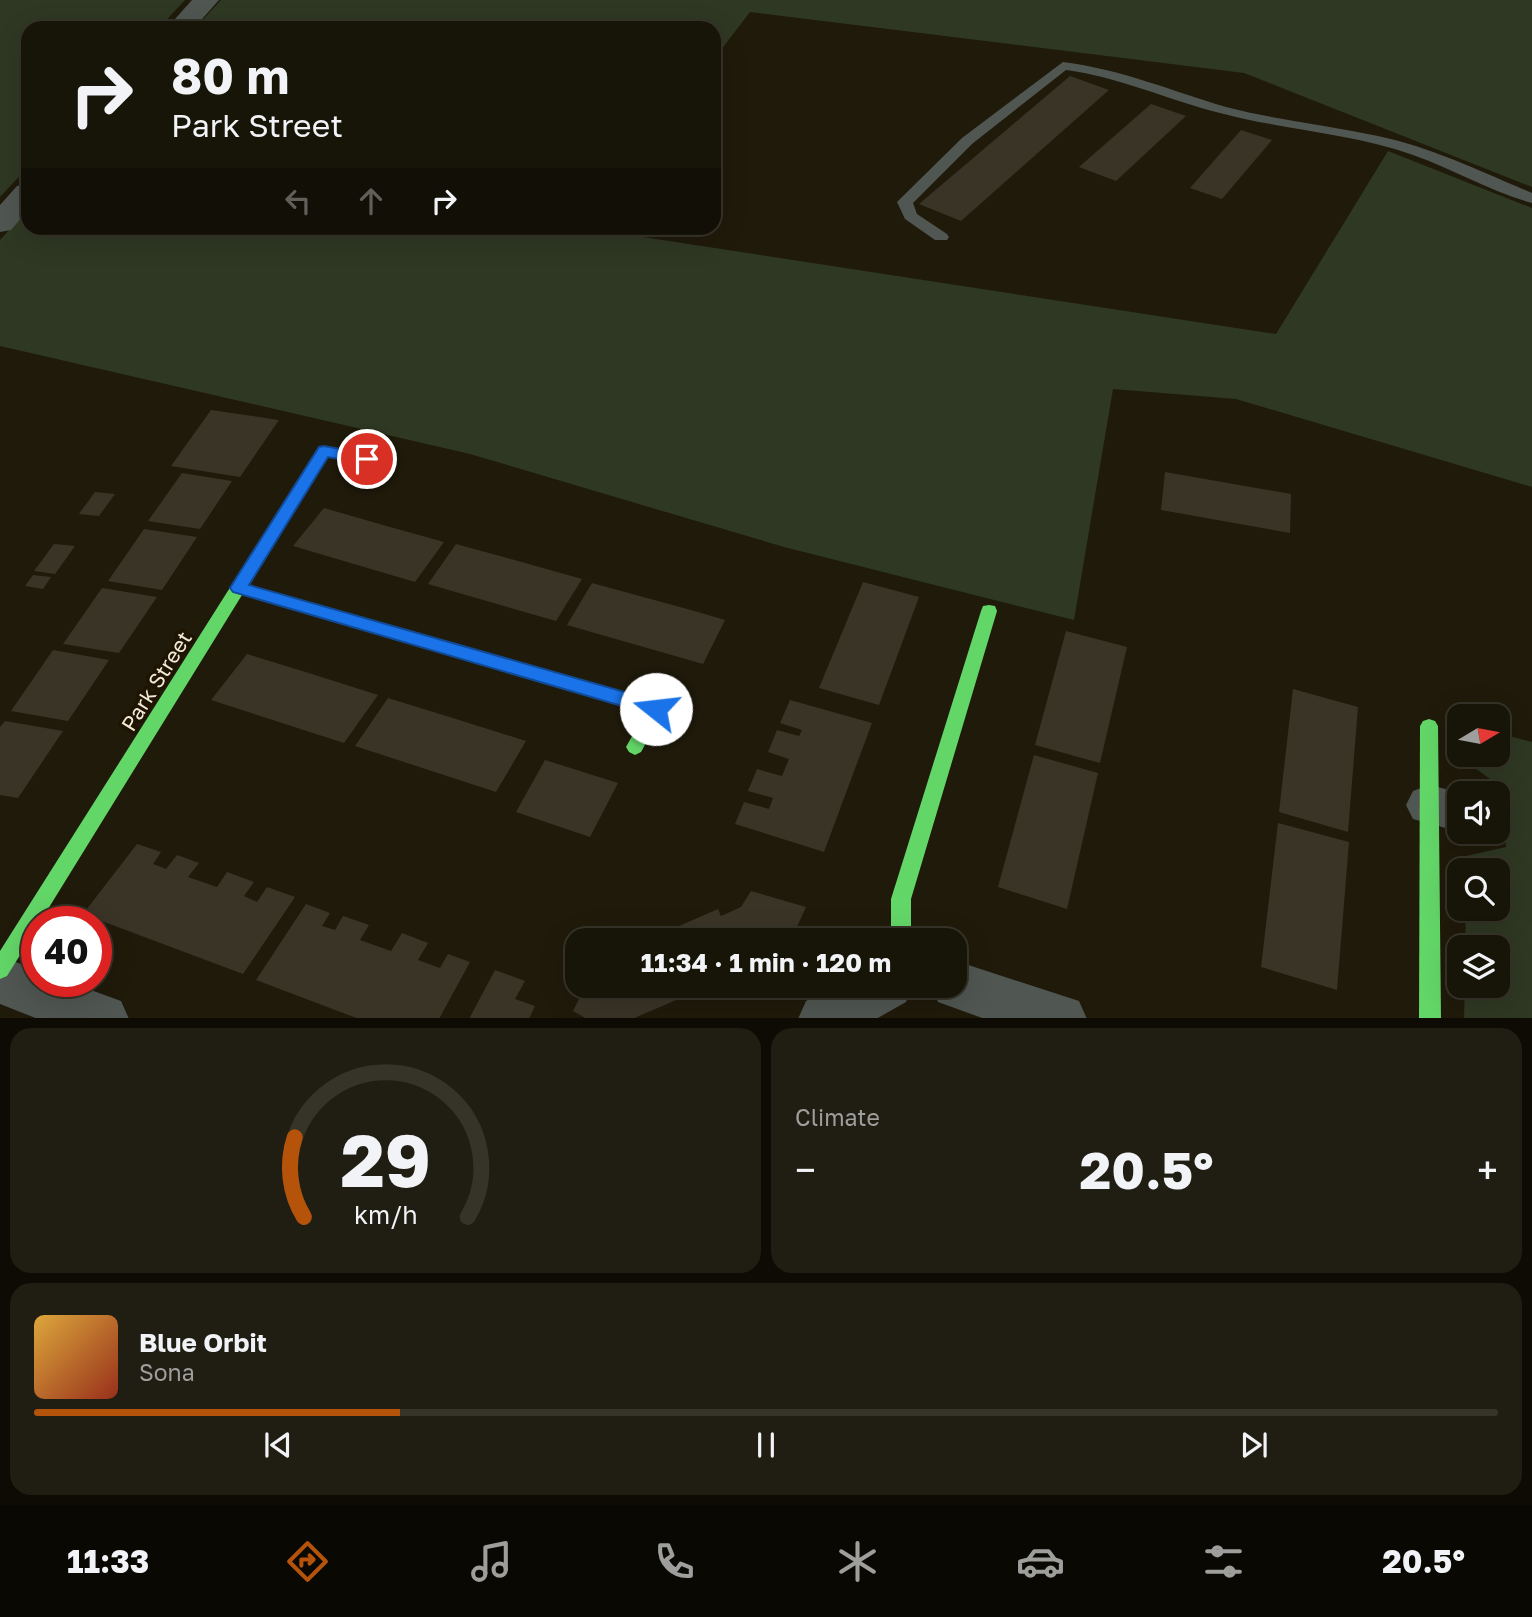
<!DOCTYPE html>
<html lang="en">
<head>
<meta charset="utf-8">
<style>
  body { margin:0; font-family:"Golos Text",sans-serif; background:#201d12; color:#f1f3f6; height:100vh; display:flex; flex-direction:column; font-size:26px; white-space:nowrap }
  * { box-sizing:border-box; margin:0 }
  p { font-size:23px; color:#9e9e9c }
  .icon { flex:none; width:38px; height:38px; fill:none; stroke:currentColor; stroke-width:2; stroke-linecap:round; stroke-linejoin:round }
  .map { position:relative; height:1018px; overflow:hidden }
  .details { display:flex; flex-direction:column; gap:10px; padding:10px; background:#0d0b04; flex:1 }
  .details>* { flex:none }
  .top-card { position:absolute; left:21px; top:21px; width:700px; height:214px; border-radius:21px; box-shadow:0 7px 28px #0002,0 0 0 2px #363329; background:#171408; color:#f1f3f6; overflow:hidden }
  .needle { width:46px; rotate:80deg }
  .buttons { position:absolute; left:1447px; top:704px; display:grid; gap:14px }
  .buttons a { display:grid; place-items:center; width:63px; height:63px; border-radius:14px; background:#171408; box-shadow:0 7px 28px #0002,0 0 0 2px #363329; font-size:35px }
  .speed { position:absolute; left:21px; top:906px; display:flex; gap:14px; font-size:35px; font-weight:700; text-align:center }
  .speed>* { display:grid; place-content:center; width:91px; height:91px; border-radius:50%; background:#171408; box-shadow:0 7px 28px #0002,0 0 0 2px #363329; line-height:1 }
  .speed .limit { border:10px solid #d22; background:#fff; color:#111 }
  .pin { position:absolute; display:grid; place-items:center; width:60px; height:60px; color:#fff; margin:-30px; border:4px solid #fff; border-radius:50%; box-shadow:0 2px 7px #0007 }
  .me { position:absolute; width:77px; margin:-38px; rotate:286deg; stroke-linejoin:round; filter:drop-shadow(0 0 5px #0008) }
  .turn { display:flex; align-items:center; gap:24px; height:147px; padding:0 35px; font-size:32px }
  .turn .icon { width:91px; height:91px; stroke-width:2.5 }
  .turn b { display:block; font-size:49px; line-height:60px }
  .lanes { display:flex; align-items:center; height:66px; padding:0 35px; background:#0003; justify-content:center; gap:35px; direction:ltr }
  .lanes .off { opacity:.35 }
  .big { font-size:52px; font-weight:700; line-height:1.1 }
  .details .widget { flex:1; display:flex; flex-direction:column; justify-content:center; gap:10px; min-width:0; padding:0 24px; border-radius:21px; background:#201d12 }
  .details .dial { align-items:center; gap:0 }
  .dial svg { height:182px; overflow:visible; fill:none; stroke:#363329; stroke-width:7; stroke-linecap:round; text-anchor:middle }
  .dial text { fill:#f1f3f6; stroke:none }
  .song { display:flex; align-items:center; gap:21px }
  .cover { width:84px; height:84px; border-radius:10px; background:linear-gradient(135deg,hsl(40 70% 55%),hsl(10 70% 35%)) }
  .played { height:7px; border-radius:4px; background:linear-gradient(90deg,#b45309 25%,#363329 25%) }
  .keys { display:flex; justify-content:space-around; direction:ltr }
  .heat { display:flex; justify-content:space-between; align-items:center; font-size:38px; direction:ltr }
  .details .tiles { flex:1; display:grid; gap:10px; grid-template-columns:1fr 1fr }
  .widget:last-child { grid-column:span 2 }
  .trip { position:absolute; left:565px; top:928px; width:402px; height:70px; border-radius:21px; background:#171408; box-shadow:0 7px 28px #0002,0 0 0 2px #363329; font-weight:700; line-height:70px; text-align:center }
  .menu { display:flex; height:112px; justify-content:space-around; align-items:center; background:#090803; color:#9e9e9c }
  .menu .icon { width:49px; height:49px }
  .menu .current { color:#b45309 }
  .menu b { font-size:32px; color:#f1f3f6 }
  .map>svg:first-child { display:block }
</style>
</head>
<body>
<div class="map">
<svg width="1532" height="1019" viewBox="0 0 1532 1019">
  <rect width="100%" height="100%" fill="#1f1a0a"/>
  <!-- green -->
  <g fill="#2f3823">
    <polygon points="0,0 185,0 159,28 28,28 28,167 0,197"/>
    <polygon points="221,0 1532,0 1532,187 1244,73 750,12 714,59 714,28 195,28"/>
    <polygon points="1388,151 1532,208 1532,487 1236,399 1113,389 1074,620 784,547 470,454 0,346 0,240 28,209 28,228 584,228 1276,334"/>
    <polygon points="1498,733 1532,742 1532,1018 1464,1018 1465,985 1498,985 1498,947 1465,947 1466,908 1498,908 1498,870 1466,870 1466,856 1506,847 1502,788 1471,765 1473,754 1498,754"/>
  </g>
  <!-- building -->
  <g fill="#3a3427">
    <polygon points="1070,76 1109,90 961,221 919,204"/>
    <polygon points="1151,104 1186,116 1116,181 1079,167"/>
    <polygon points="1241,130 1272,140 1222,199 1190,188"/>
    <polygon points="211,410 279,420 240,477 171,466"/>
    <polygon points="1165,472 1291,494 1290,533 1161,510"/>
    <polygon points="182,473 232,481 200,529 148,521"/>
    <polygon points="95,492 115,494 99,516 79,514"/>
    <polygon points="324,508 383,525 444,542 415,582 293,546"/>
    <polygon points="144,529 197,537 162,590 108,581"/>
    <polygon points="54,544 75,546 55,574 34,571"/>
    <polygon points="456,544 518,561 582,579 556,621 428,584"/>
    <polygon points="33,575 51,577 43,589 25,586"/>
    <polygon points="863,582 919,597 879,705 819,688"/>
    <polygon points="592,583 691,610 725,620 703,664 567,625"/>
    <polygon points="102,588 157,597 119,653 63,644"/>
    <polygon points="1066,631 1127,647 1100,763 1035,745"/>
    <polygon points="53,650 109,660 68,721 11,711"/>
    <polygon points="247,654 312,674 378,695 344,743 211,700"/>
    <polygon points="1293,689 1358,707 1348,832 1279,812"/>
    <polygon points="388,698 456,719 526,741 496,792 355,746"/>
    <polygon points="790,700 872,723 824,852 735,824 744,802 769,809 773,798 748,791 757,769 782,776 789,759 768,752 777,730 799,736 802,730 780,723"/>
    <polygon points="5,721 63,731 18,798 0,795 0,727"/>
    <polygon points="1034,755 1098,773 1067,909 998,887"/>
    <polygon points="545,760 618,783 590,837 516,812"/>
    <polygon points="1278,823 1349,842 1337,990 1261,967"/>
    <polygon points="137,844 161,852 153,864 166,869 177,855 199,863 188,877 217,887 227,872 254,882 244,896 257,902 267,887 295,897 243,974 83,914"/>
    <polygon points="751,891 806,907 791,940 647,940 718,909 721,916 741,907"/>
    <polygon points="306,904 330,913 322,926 335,930 343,916 369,925 360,940 391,951 402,933 428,943 418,960 440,968 448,954 470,962 439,1019 359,1019 256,980"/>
    <polygon points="495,970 525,981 515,999 535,1006 529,1019 469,1019"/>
    <polygon points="586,985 711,985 632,1019 587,1019 573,1011"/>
  </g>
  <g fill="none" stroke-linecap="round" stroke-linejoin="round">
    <!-- lane -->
    <path fill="#505651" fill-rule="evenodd" d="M1063,62C1120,69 1172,91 1226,107C1276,120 1327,125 1378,136C1431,147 1482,172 1532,193V203C1491,192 1453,169 1413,155C1351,133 1283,130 1220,113C1168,100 1119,77 1066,70L972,144L913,203L917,214L947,234L949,237L947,240H935L905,219L897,202L900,199L962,138Z"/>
    <!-- street -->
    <g fill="#505651" fill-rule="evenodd">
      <polygon points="192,0 219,0 194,28 167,28"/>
      <polygon points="28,183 28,210 11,230 0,232 0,205 17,186"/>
      <polygon points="1429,785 1462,793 1460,793 1460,831 1462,831 1460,832 1413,819 1406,805 1413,791"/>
      <polygon points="0,956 37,970 37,982 69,982 121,1001 129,1019 38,1019 0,1004"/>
      <polygon points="956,961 1079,1001 1087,1019 985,1019 938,1002 931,985 956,985"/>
      <polygon points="837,985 913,985 906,1002 876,1019 798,1019 806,1001"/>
    </g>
    <!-- fast -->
    <g fill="#63d668" fill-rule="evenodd">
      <polygon points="324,446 367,454 375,459 367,464 328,457 249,585 662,704 665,709 641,752 635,755 629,752 626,747 645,713 242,595 40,922 37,922 37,928 7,976 0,979 0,951 319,447"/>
      <polygon points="989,605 995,606 997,611 911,899 911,940 891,940 891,899 981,611 983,606"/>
      <polygon points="1429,719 1435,721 1438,726 1441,1019 1419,1019 1420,726 1423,721"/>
    </g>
  </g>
  <!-- route -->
  <polygon fill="#1a73e8" stroke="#114b97" stroke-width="2" points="324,446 367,454 374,459 367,464 328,457 249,585 656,701 662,703 665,709 662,714 656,716 233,592 230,588 233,583 319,447"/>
  <g text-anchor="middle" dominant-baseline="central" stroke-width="7" stroke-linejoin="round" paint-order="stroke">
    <!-- street labels -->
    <g font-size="21" fill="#f1e9d9" stroke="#1f1400">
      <text transform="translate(156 681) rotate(-58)">Park Street</text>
    </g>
  </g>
</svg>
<div class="buttons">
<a><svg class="needle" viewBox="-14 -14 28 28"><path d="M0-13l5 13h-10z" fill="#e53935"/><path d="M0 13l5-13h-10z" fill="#9e9e9c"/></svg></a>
<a><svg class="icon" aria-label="sound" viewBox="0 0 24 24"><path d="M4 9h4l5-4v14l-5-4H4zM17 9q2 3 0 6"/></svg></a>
<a><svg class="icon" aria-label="search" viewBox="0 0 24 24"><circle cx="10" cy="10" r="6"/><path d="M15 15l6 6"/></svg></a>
<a><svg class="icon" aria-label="layers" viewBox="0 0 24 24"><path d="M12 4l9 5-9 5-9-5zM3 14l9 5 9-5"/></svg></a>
</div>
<div class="speed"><div class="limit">40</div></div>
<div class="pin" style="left:367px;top:459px;background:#d93025"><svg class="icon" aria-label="arrive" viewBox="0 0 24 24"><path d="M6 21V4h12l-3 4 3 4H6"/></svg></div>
<svg class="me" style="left:656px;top:709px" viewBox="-20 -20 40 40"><circle r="19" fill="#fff"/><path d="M0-13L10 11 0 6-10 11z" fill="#1a73e8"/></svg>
<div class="trip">11:34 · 1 min · 120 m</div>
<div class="top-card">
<div class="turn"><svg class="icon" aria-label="right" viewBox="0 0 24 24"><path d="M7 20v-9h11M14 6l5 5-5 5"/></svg><div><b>80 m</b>Park Street</div></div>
<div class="lanes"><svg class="icon off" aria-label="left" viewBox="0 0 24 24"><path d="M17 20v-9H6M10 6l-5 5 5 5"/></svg><svg class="icon off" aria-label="ahead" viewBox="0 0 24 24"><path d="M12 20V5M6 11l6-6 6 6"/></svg><svg class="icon" aria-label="right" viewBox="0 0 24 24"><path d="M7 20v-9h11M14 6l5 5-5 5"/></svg></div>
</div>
</div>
<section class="details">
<div class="tiles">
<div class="widget dial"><svg viewBox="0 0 100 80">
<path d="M14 69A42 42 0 1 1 86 69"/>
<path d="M14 69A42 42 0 0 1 10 34" stroke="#b45309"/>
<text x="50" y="56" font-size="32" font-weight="700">29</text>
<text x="50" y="72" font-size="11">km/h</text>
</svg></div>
<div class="widget"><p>Climate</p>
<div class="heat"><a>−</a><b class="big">20.5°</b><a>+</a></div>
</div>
<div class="widget">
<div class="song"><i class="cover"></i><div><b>Blue Orbit</b><p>Sona</p></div></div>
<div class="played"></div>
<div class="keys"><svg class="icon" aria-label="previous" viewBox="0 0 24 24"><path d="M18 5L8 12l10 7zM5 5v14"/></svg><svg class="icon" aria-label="pause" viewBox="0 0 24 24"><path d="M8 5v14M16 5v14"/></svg><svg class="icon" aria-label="next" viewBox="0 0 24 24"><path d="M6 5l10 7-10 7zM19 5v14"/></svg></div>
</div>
</div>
</section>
<nav class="menu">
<b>11:33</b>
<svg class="icon current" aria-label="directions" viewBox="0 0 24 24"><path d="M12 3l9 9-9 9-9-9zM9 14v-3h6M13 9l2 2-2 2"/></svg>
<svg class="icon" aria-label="music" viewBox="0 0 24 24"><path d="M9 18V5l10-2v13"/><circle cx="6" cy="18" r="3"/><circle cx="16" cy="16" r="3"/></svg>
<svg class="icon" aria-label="phone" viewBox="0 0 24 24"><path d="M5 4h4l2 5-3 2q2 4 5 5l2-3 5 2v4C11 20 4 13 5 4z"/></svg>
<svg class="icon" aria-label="climate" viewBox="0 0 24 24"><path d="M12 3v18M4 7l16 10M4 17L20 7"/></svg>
<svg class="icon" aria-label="car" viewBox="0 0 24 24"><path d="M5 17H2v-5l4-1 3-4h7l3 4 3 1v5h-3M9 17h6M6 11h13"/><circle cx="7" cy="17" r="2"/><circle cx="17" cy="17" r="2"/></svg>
<svg class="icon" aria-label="filters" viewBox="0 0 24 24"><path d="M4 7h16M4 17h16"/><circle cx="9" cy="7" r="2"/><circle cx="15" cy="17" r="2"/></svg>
<b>20.5°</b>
</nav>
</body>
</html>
